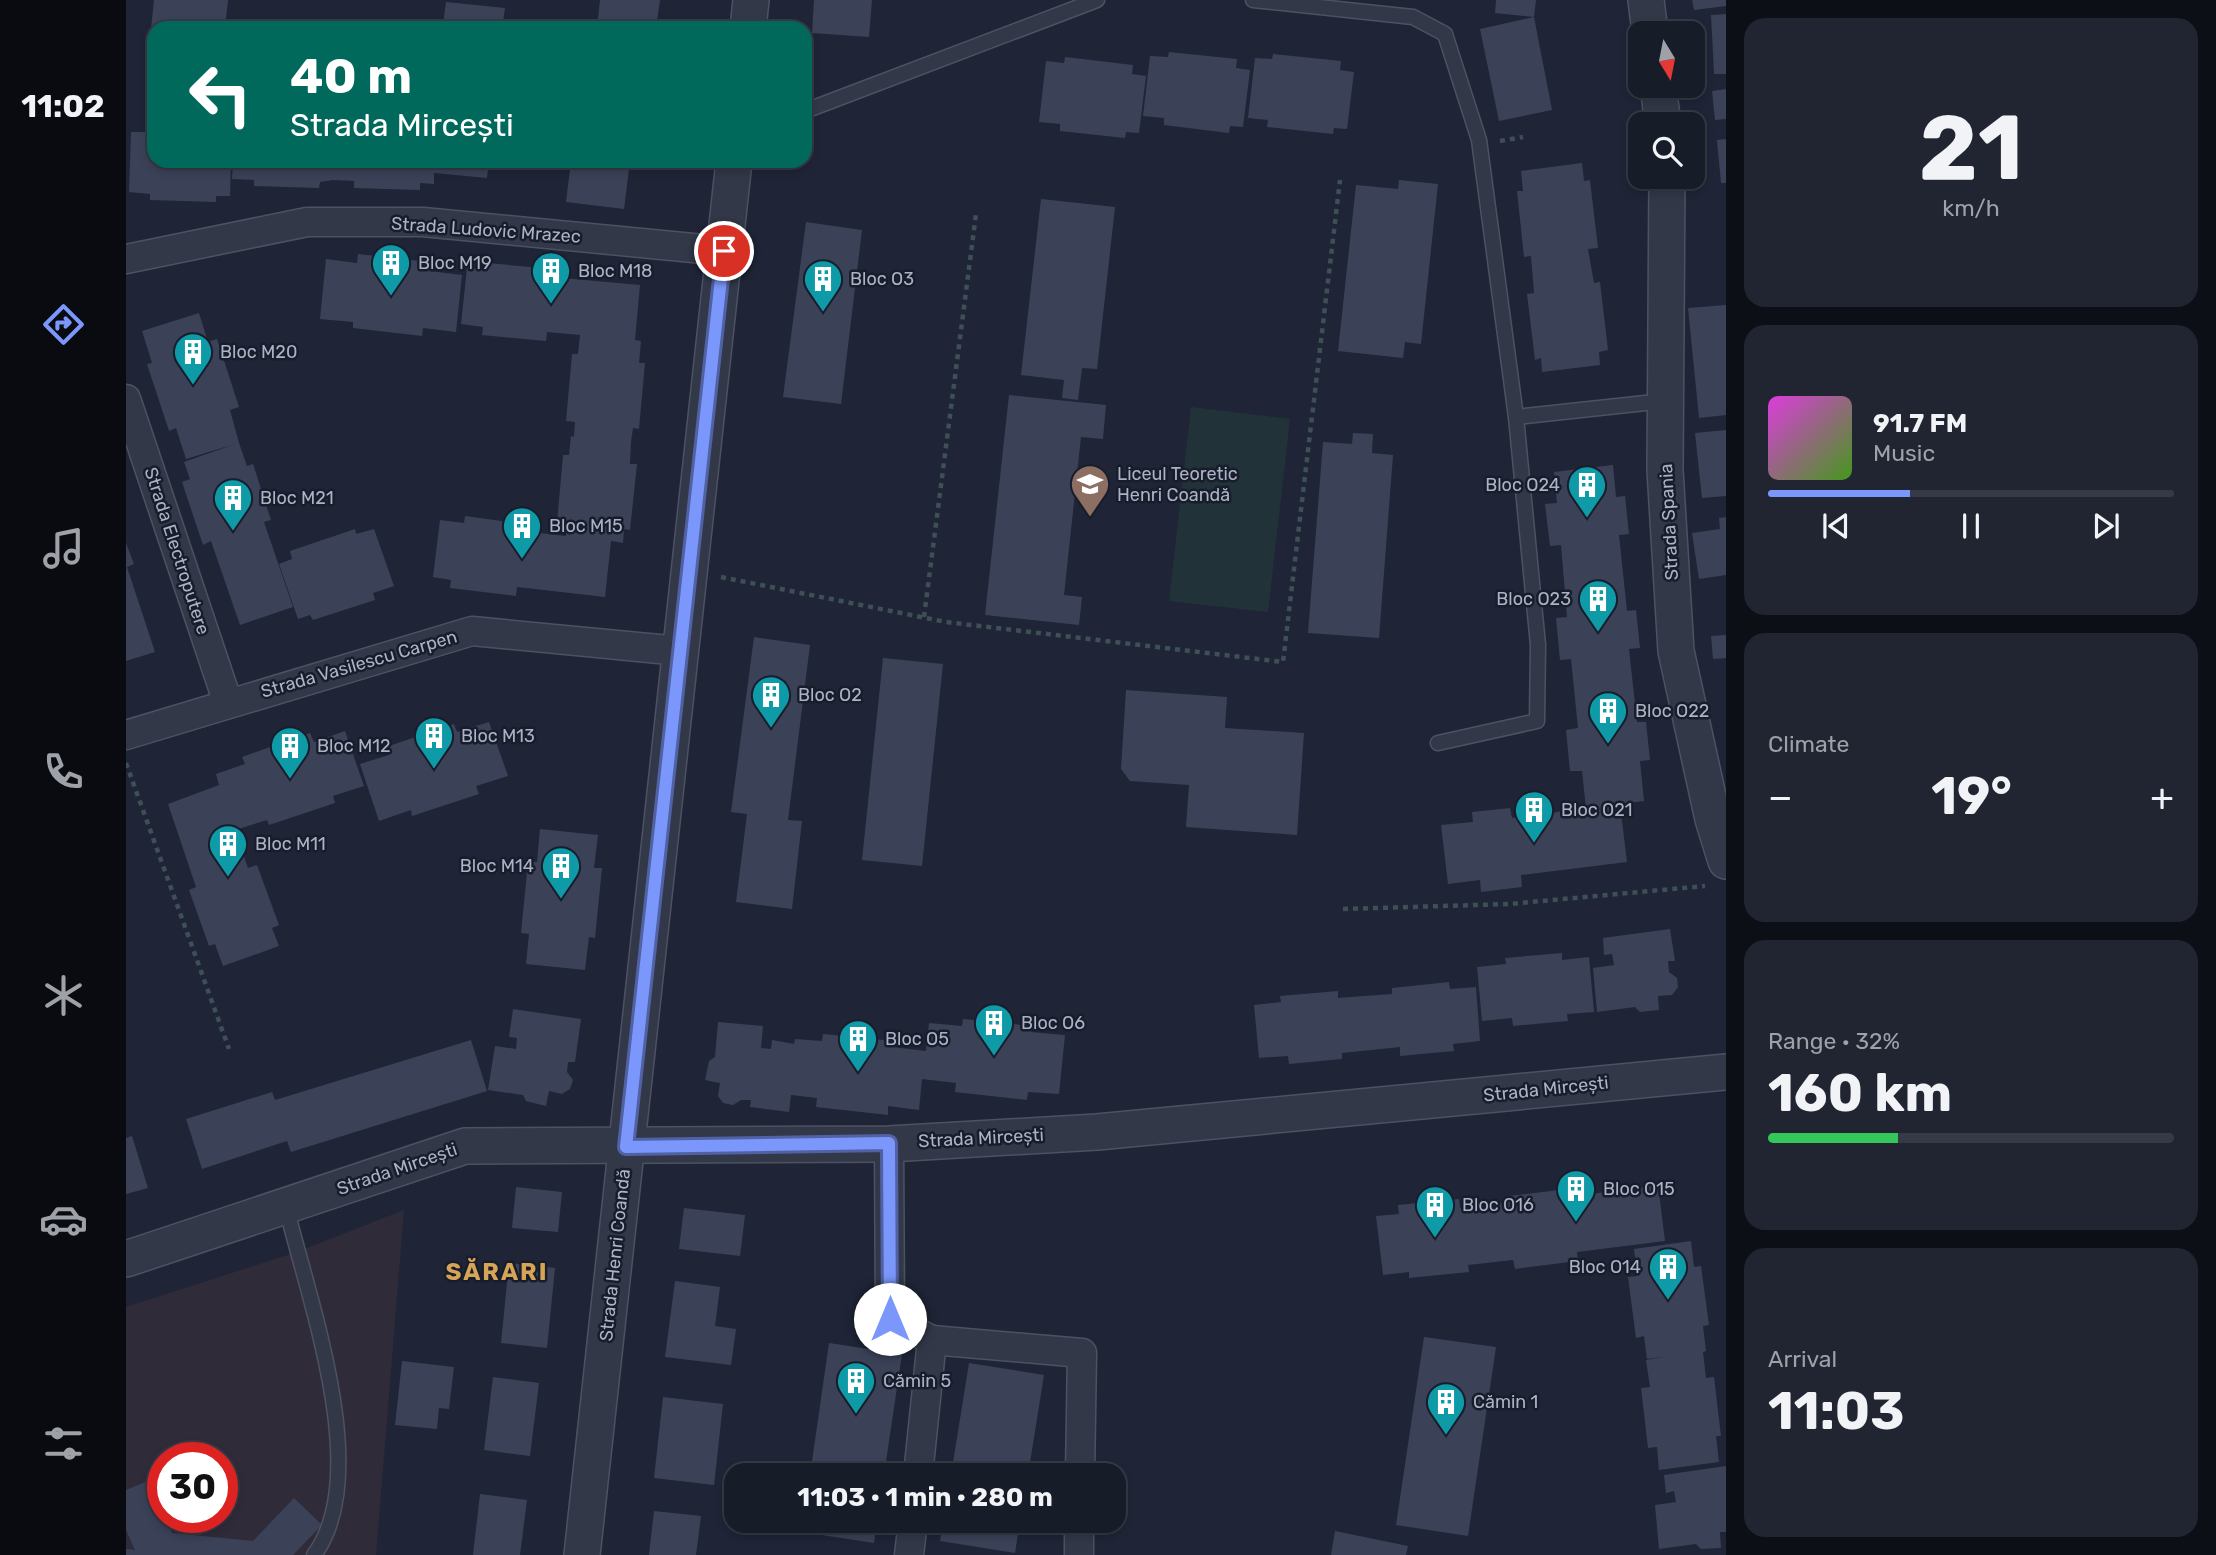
<!DOCTYPE html>
<html lang="en">
<head>
<meta charset="utf-8">
<style>
  body { margin:0; font-family:Rubik,sans-serif; background:#202531; color:#f1f3f6; height:100vh; display:flex; flex-direction:column; font-size:26px; white-space:nowrap }
  * { box-sizing:border-box; margin:0 }
  p { font-size:23px; color:#9ea1a8 }
  .icon { flex:none; width:38px; height:38px; fill:none; stroke:currentColor; stroke-width:2; stroke-linecap:round; stroke-linejoin:round }
  .map { position:relative; flex:1; overflow:hidden }
  .panel { display:flex; flex-direction:column; gap:18px; padding:18px; background:#0d0f17; width:490px }
  .panel>* { flex:none }
  .banner { position:absolute; left:21px; top:21px; width:665px; height:147px; border-radius:21px; box-shadow:0 4px 10px #0003,0 0 0 2px #363a46; background:#00695c; color:#fff; overflow:hidden }
  .needle { width:46px; rotate:170deg }
  .tools { position:absolute; left:1502px; top:21px; display:grid; gap:14px }
  .tools a { display:grid; place-items:center; width:77px; height:77px; border-radius:14px; background:#171c29; box-shadow:0 4px 10px #0003,0 0 0 2px #363a46; font-size:35px }
  .speed { position:absolute; left:21px; top:1442px; display:flex; gap:14px; font-size:35px; font-weight:700; text-align:center }
  .speed>* { display:grid; place-content:center; width:91px; height:91px; border-radius:50%; background:#171c29; box-shadow:0 4px 10px #0003,0 0 0 2px #363a46; line-height:1 }
  .speed .limit { border:10px solid #d22; background:#fff; color:#111 }
  .pin { position:absolute; display:grid; place-items:center; width:60px; height:60px; color:#fff; margin:-30px; border:4px solid #fff; border-radius:50%; box-shadow:0 2px 7px #0007 }
  .me { position:absolute; width:77px; margin:-38px; rotate:0deg; stroke-linejoin:round; filter:drop-shadow(0 0 5px #0008) }
  .turn { display:flex; align-items:center; gap:24px; height:147px; padding:0 28px; font-size:32px }
  .turn .icon { width:91px; height:91px; stroke-width:2.5 }
  .turn b { display:block; font-size:49px; line-height:60px }
  .big { font-size:52px; font-weight:700; line-height:1.1 }
  .panel .tile { flex:1; display:flex; flex-direction:column; justify-content:center; gap:10px; min-width:0; padding:0 24px; border-radius:21px; background:#202531 }
  .panel .dial { align-items:center; gap:0 }
  .dial b { font-size:91px; line-height:1 }
  .song { display:flex; align-items:center; gap:21px }
  .cover { width:84px; height:84px; border-radius:10px; background:linear-gradient(135deg,hsl(300 70% 55%),hsl(100 70% 35%)) }
  .played { height:7px; border-radius:4px; background:linear-gradient(90deg,#7b97fb 35%,#363a46 35%) }
  .keys { display:flex; justify-content:space-around; direction:ltr }
  .heat { display:flex; justify-content:space-between; align-items:center; font-size:38px; direction:ltr }
  .charge { height:10px; border-radius:5px; background:linear-gradient(90deg,#34c759 32%,#363a46 0) }
  .trip { position:absolute; left:598px; top:1463px; width:402px; height:70px; border-radius:21px; background:#171c29; box-shadow:0 4px 10px #0003,0 0 0 2px #363a46; font-weight:700; line-height:70px; text-align:center }
  main { display:flex; flex:1; min-height:0 }
  .dock { display:flex; flex-direction:column; width:126px; justify-content:space-around; align-items:center; background:#090b10; color:#9ea1a8 }
  .dock .icon { width:49px; height:49px }
  .dock .active { color:#7b97fb }
  .dock b { font-size:32px; color:#f1f3f6 }
  .map>svg:first-child { display:block }
</style>
</head>
<body>
<main>
<nav class="dock">
<b>11:02</b>
<svg class="icon active" aria-label="directions" viewBox="0 0 24 24"><path d="M12 3l9 9-9 9-9-9zM9 14v-3h6M13 9l2 2-2 2"/></svg>
<svg class="icon" aria-label="music" viewBox="0 0 24 24"><path d="M9 18V5l10-2v13"/><circle cx="6" cy="18" r="3"/><circle cx="16" cy="16" r="3"/></svg>
<svg class="icon" aria-label="phone" viewBox="0 0 24 24"><path d="M5 4h4l2 5-3 2q2 4 5 5l2-3 5 2v4C11 20 4 13 5 4z"/></svg>
<svg class="icon" aria-label="climate" viewBox="0 0 24 24"><path d="M12 3v18M4 7l16 10M4 17L20 7"/></svg>
<svg class="icon" aria-label="car" viewBox="0 0 24 24"><path d="M5 17H2v-5l4-1 3-4h7l3 4 3 1v5h-3M9 17h6M6 11h13"/><circle cx="7" cy="17" r="2"/><circle cx="17" cy="17" r="2"/></svg>
<svg class="icon" aria-label="filters" viewBox="0 0 24 24"><path d="M4 7h16M4 17h16"/><circle cx="9" cy="7" r="2"/><circle cx="15" cy="17" r="2"/></svg>
</nav>
<div class="map">
<svg width="1600" height="1555" viewBox="0 0 1600 1555">
  <rect width="100%" height="100%" fill="#1f2537"/>
  <!-- medical -->
  <path fill="#2f2b39" fill-rule="evenodd" d="M278,1210L250,1555H0V1307L171,1252ZM37,1458H96V1517H37Z"/>
  <!-- grass -->
  <polygon fill="#213238" points="1065,407 1164,419 1142,612 1043,601"/>
  <!-- building -->
  <g fill="#3b4258">
    <polygon points="28,0 102,0 99,28 28,28 28,58 22,57"/>
    <polygon points="474,0 534,0 530,28 471,28"/>
    <polygon points="688,0 746,0 743,37 686,33"/>
    <polygon points="1370,0 1410,0 1408,17 1369,13"/>
    <polygon points="1566,0 1600,0 1600,6 1568,10"/>
    <polygon points="320,2 379,8 376,28 311,28 311,24 317,25"/>
    <polygon points="1600,14 1600,74 1588,74 1585,15"/>
    <polygon points="1408,17 1426,110 1373,121 1354,29"/>
    <polygon points="1043,52 1111,59 1110,68 1124,70 1117,127 1104,126 1103,133 1038,125 1038,118 1017,116 1024,56 1042,57"/>
    <polygon points="1147,54 1215,61 1214,70 1228,72 1221,129 1208,128 1207,134 1141,127 1142,120 1122,118 1129,58 1146,59"/>
    <polygon points="939,57 1007,65 1006,74 1020,76 1013,133 1000,132 999,138 934,131 934,124 913,122 920,61 938,63"/>
    <polygon points="1600,89 1600,119 1589,120 1586,91"/>
    <polygon points="24,126 28,126 28,161 105,161 104,196 90,196 90,202 24,200 24,194 3,192 5,132 24,132"/>
    <polygon points="1600,139 1600,183 1595,183 1591,140"/>
    <polygon points="107,161 363,161 361,178 308,173 308,184 294,183 294,190 228,188 228,181 207,180 194,182 193,188 128,186 128,180 106,179"/>
    <polygon points="445,161 504,161 498,209 440,202"/>
    <polygon points="1456,163 1458,181 1464,180 1472,248 1462,249 1468,283 1474,282 1482,350 1473,352 1474,365 1416,372 1415,358 1409,360 1401,294 1408,293 1405,256 1398,257 1391,191 1397,191 1395,171"/>
    <polygon points="1273,180 1312,184 1295,344 1279,342 1277,358 1212,351 1230,185 1272,189"/>
    <polygon points="915,199 989,207 971,369 956,368 952,400 936,398 938,380 895,375"/>
    <polygon points="680,222 736,230 715,404 657,397"/>
    <polygon points="232,254 303,262 303,271 336,275 330,332 297,328 296,336 227,328 227,322 194,319 200,259 231,263"/>
    <polygon points="362,263 426,269 425,277 514,285 509,340 515,341 513,363 519,363 513,429 507,428 505,442 504,464 511,464 504,530 498,529 497,543 485,541 479,597 391,587 390,596 324,588 325,580 307,577 314,520 338,523 339,516 397,524 396,531 440,536 440,524 431,523 437,455 443,455 445,436 448,437 449,422 440,421 446,354 452,354 454,335 421,332 420,341 356,335 357,327 335,324 341,268 361,269"/>
    <polygon points="1600,305 1600,415 1573,418 1562,308"/>
    <polygon points="73,313 82,342 91,339 113,407 104,410 113,443 121,466 127,464 145,520 138,522 167,607 114,625 85,541 77,545 56,482 64,479 58,462 109,444 60,459 50,428 43,431 21,364 26,363 16,331"/>
    <polygon points="883,395 980,405 977,439 955,437 938,595 956,597 953,625 859,615"/>
    <polygon points="1600,430 1600,496 1576,498 1569,433"/>
    <polygon points="1227,433 1247,434 1246,453 1267,455 1253,638 1182,633 1197,442 1226,444"/>
    <polygon points="1487,465 1490,497 1499,496 1503,534 1493,535 1501,611 1510,610 1514,648 1503,649 1511,722 1520,722 1524,760 1514,761 1518,801 1494,804 1501,862 1395,875 1396,887 1355,892 1354,880 1322,884 1315,825 1347,822 1346,812 1384,808 1386,818 1460,808 1456,771 1444,771 1440,730 1452,728 1445,659 1434,660 1430,618 1441,617 1435,545 1424,546 1419,504 1431,503 1428,472"/>
    <polygon points="1600,517 1600,575 1573,579 1566,533 1594,529 1593,518"/>
    <polygon points="229,529 230,534 248,529 268,586 247,593 249,600 187,620 184,615 172,619 153,564 166,559 164,551"/>
    <polygon points="0,543 8,564 1,567 29,652 0,661"/>
    <polygon points="1600,635 1600,658 1587,659 1585,636"/>
    <polygon points="628,637 684,645 662,820 676,821 666,909 610,902 621,814 605,812"/>
    <polygon points="757,658 817,664 796,866 736,860"/>
    <polygon points="1000,690 1101,697 1099,728 1178,733 1171,835 1060,827 1063,785 1004,781 995,769"/>
    <polygon points="363,722 382,776 350,786 353,794 286,816 285,810 253,821 234,764 263,755 260,747 328,724 331,732"/>
    <polygon points="219,731 238,786 207,796 209,803 143,825 141,820 109,830 122,868 131,865 153,925 146,928 153,946 97,966 89,944 83,946 63,890 70,887 42,804 93,785 90,774 119,764 116,757 184,733 188,742"/>
    <polygon points="414,829 472,835 468,868 476,868 469,938 463,937 459,970 400,964 403,934 395,933 402,862 411,862"/>
    <polygon points="1544,929 1549,961 1542,961 1543,972 1551,978 1552,987 1546,995 1532,996 1533,1010 1514,1012 1509,1007 1471,1012 1467,968 1488,965 1486,954 1478,955 1477,938"/>
    <polygon points="1436,953 1436,960 1463,957 1468,1012 1441,1014 1442,1021 1387,1026 1386,1018 1356,1021 1351,967 1380,964 1379,958"/>
    <polygon points="1323,982 1324,989 1350,987 1354,1041 1327,1044 1328,1051 1274,1056 1274,1047 1216,1053 1216,1059 1163,1064 1162,1056 1133,1058 1128,1005 1155,1002 1154,996 1212,991 1212,998 1238,996 1266,994 1266,988"/>
    <polygon points="387,1009 455,1019 449,1062 442,1062 441,1072 447,1080 444,1089 436,1094 423,1091 420,1106 400,1101 397,1095 362,1090 369,1046 390,1049 391,1038 383,1037"/>
    <polygon points="837,1019 906,1026 905,1032 939,1035 933,1094 902,1092 901,1100 829,1092 830,1083 796,1079 793,1110 762,1106 762,1115 690,1107 691,1098 665,1095 663,1112 624,1107 625,1100 615,1100 607,1105 597,1103 592,1096 594,1083 579,1080 583,1061 589,1057 592,1022 637,1026 635,1048 645,1049 646,1040 668,1044 669,1039 696,1041 697,1034 767,1041 766,1047 800,1051 803,1023 836,1026"/>
    <polygon points="345,1040 361,1091 165,1152 161,1141 76,1169 60,1119 146,1092 149,1100"/>
    <polygon points="6,1136 22,1188 0,1194 0,1138"/>
    <polygon points="1532,1185 1539,1241 1451,1252 1452,1261 1389,1269 1387,1260 1342,1265 1343,1272 1283,1278 1283,1272 1257,1275 1250,1216 1273,1214 1272,1205 1333,1199 1334,1208 1383,1202 1382,1196 1442,1189 1443,1197"/>
    <polygon points="390,1187 436,1192 432,1232 386,1228"/>
    <polygon points="558,1208 619,1215 614,1256 553,1249"/>
    <polygon points="1565,1241 1568,1267 1575,1266 1583,1325 1577,1326 1580,1351 1577,1352 1580,1378 1588,1377 1595,1436 1590,1436 1593,1462 1533,1470 1531,1447 1522,1448 1515,1388 1524,1387 1520,1360 1537,1357 1521,1359 1518,1336 1510,1338 1502,1277 1511,1276 1508,1249"/>
    <polygon points="383,1263 429,1268 421,1348 375,1343"/>
    <polygon points="549,1281 594,1287 589,1326 610,1329 605,1365 539,1357"/>
    <polygon points="1298,1337 1370,1347 1342,1536 1270,1525"/>
    <polygon points="703,1343 776,1354 758,1475 684,1475"/>
    <polygon points="276,1361 328,1367 323,1409 313,1408 311,1429 269,1425"/>
    <polygon points="843,1363 918,1375 902,1475 825,1475"/>
    <polygon points="367,1377 413,1383 404,1456 358,1450"/>
    <polygon points="537,1397 597,1404 588,1485 528,1478"/>
    <polygon points="1600,1466 1600,1532 1594,1532 1595,1548 1575,1549 1570,1544 1533,1549 1529,1505 1550,1502 1548,1491 1540,1493 1538,1475"/>
    <polygon points="24,1480 37,1517 40,1517 46,1533 127,1541 168,1498 196,1525 167,1555 0,1555 0,1549 9,1550 0,1530 0,1490"/>
    <polygon points="354,1494 401,1500 394,1555 347,1555"/>
    <polygon points="528,1511 575,1516 570,1555 523,1555"/>
    <polygon points="677,1521 751,1521 748,1543 676,1532"/>
    <polygon points="817,1521 894,1521 889,1553 814,1541"/>
    <polygon points="1209,1531 1282,1546 1280,1555 1205,1555"/>
  </g>
  <g fill="none" stroke-linecap="round" stroke-linejoin="round">
    <!-- service casing -->
    <g stroke="#4d5263" stroke-width="17">
      <g id="service">
        <polyline points="1127,0 1287,17 1319,34 1353,140 1390,417 1412,645 1411,721 1312,743"/>
        <polyline points="679,111 971,0"/>
        <polyline points="1390,417 1538,401"/>
        <path d="M160,1206C181,1296 248,1474 188,1555"/>
      </g>
    </g>
    <!-- minor casing -->
    <g stroke="#4d5263" stroke-width="31">
      <g id="minor">
        <polyline points="0,259 181,222 297,222 598,251"/>
        <polyline points="0,399 102,703"/>
        <polyline points="0,735 346,631 554,651"/>
        <polyline points="763,1144 764,1319 806,1340 792,1475"/>
        <polyline points="806,1340 956,1353 954,1475"/>
        <polyline points="783,1555 787,1521"/>
        <polyline points="953,1555 953,1521"/>
      </g>
    </g>
    <!-- tertiary casing -->
    <g stroke="#4d5263" stroke-width="38">
      <g id="tertiary">
        <polyline points="1520,0 1524,33"/>
        <polyline points="622,28 625,0"/>
        <polyline points="1532,86 1537,124"/>
        <polyline points="1541,177 1539,470 1550,651 1587,819 1600,861"/>
        <polyline points="0,1259 339,1146 763,1144 971,1132 1600,1072"/>
        <polyline points="456,1555 608,161"/>
      </g>
    </g>
    <!-- path -->
    <g stroke="#3e4f56" stroke-width="4.5" stroke-dasharray="5 5" stroke-linecap="butt">
      <polyline points="1374,141 1397,137"/>
      <polyline points="595,577 820,622 1157,662 1214,180"/>
      <polyline points="798,617 850,214"/>
      <polyline points="0,763 103,1049"/>
      <polyline points="1217,909 1383,904 1579,886"/>
    </g>
    <!-- service -->
    <use href="#service" stroke="#323848" stroke-width="14"/>
    <!-- minor -->
    <use href="#minor" stroke="#323848" stroke-width="28"/>
    <!-- tertiary -->
    <use href="#tertiary" stroke="#323848" stroke-width="35"/>
  </g>
  <g fill="none" stroke-linecap="round" stroke-linejoin="round">
    <!-- route casing -->
    <g stroke="#5062a3" stroke-width="18">
      <polyline id="route" points="598,251 500,1147 763,1143 764,1319"/>
    </g>
    <!-- route -->
    <use href="#route" stroke="#7b97fb" stroke-width="12"/>
  </g>
  <!-- icons -->
  <defs>
    <g id="building-pin" transform="scale(2.0125)"><path d="M0 17L-7.5 6A9.5 9.5 0 1 1 7.5 6Z" fill="#0f9aa8" stroke="#181d2c"/><path d="M-4-6H4V6H1V3H-1V6H-4ZM-2.5-4.3h1.7v1.8h-1.7ZM.8-4.3h1.7v1.8H.8ZM-2.5-1h1.7V.8h-1.7ZM.8-1h1.7V.8H.8Z" fill="#fff"/></g>
    <g id="school-pin" transform="scale(2.0125)"><path d="M0 17L-7.5 6A9.5 9.5 0 1 1 7.5 6Z" fill="#8d6e63" stroke="#181d2c"/><path d="M0-5L7-2L0 1L-7-2ZM-4 1L0 2.5L4 1V4Q0 6-4 4Z" fill="#fff"/></g>
  </defs>
  <g fill-rule="evenodd">
    <use href="#building-pin" x="265" y="263"/>
    <use href="#building-pin" x="425" y="271"/>
    <use href="#building-pin" x="697" y="279"/>
    <use href="#building-pin" x="67" y="352"/>
    <use href="#school-pin" x="964" y="484"/>
    <use href="#building-pin" x="1461" y="485"/>
    <use href="#building-pin" x="107" y="498"/>
    <use href="#building-pin" x="396" y="526"/>
    <use href="#building-pin" x="1472" y="599"/>
    <use href="#building-pin" x="645" y="695"/>
    <use href="#building-pin" x="1482" y="711"/>
    <use href="#building-pin" x="308" y="736"/>
    <use href="#building-pin" x="164" y="746"/>
    <use href="#building-pin" x="1408" y="810"/>
    <use href="#building-pin" x="102" y="844"/>
    <use href="#building-pin" x="435" y="866"/>
    <use href="#building-pin" x="868" y="1023"/>
    <use href="#building-pin" x="732" y="1039"/>
    <use href="#building-pin" x="1450" y="1189"/>
    <use href="#building-pin" x="1309" y="1205"/>
    <use href="#building-pin" x="1542" y="1267"/>
    <use href="#building-pin" x="730" y="1381"/>
    <use href="#building-pin" x="1320" y="1402"/>
  </g>
  <g text-anchor="middle" dominant-baseline="central" stroke-width="5" stroke-linejoin="round" paint-order="stroke">
    <!-- street labels -->
    <g font-size="18" fill="#acb2c5" stroke="#181d2c">
      <text transform="translate(360 230) rotate(4)">Strada Ludovic Mrazec</text>
      <text transform="translate(1543 522) rotate(-93)">Strada Spania</text>
      <text transform="translate(51 551) rotate(72)">Strada Electroputere</text>
      <text transform="translate(233 664) rotate(-16)">Strada Vasilescu Carpen</text>
      <text transform="translate(1420 1089) rotate(-6)">Strada Mircești</text>
      <text transform="translate(855 1138) rotate(-3)">Strada Mircești</text>
      <text transform="translate(271 1169) rotate(-19)">Strada Mircești</text>
      <text transform="translate(489 1255) rotate(-84)">Strada Henri Coandă</text>
    </g>
    <!-- poi labels -->
    <g font-size="18" fill="#acb2c5" stroke="#181d2c" text-anchor="start">
      <text x="292" y="263">Bloc M19</text>
      <text x="452" y="271">Bloc M18</text>
      <text x="724" y="279">Bloc O3</text>
      <text x="94" y="352">Bloc M20</text>
      <text x="991" y="474">Liceul Teoretic<tspan x="991" dy="21">Henri Coandă</tspan></text>
      <text x="1434" y="485" text-anchor="end">Bloc O24</text>
      <text x="134" y="498">Bloc M21</text>
      <text x="423" y="526">Bloc M15</text>
      <text x="1445" y="599" text-anchor="end">Bloc O23</text>
      <text x="672" y="695">Bloc O2</text>
      <text x="1509" y="711">Bloc O22</text>
      <text x="335" y="736">Bloc M13</text>
      <text x="191" y="746">Bloc M12</text>
      <text x="1435" y="810">Bloc O21</text>
      <text x="129" y="844">Bloc M11</text>
      <text x="408" y="866" text-anchor="end">Bloc M14</text>
      <text x="895" y="1023">Bloc O6</text>
      <text x="759" y="1039">Bloc O5</text>
      <text x="1477" y="1189">Bloc O15</text>
      <text x="1336" y="1205">Bloc O16</text>
      <text x="1515" y="1267" text-anchor="end">Bloc O14</text>
      <text x="757" y="1381">Cămin 5</text>
      <text x="1347" y="1402">Cămin 1</text>
    </g>
    <!-- district labels -->
    <g font-size="24" font-weight="bold" letter-spacing="2" fill="#d6a456" stroke="#181d2c">
      <text x="371" y="1272">SĂRARI</text>
    </g>
  </g>
</svg>
<div class="tools">
<a><svg class="needle" viewBox="-14 -14 28 28"><path d="M0-13l5 13h-10z" fill="#e53935"/><path d="M0 13l5-13h-10z" fill="#9ea1a8"/></svg></a>
<a><svg class="icon" aria-label="search" viewBox="0 0 24 24"><circle cx="10" cy="10" r="6"/><path d="M15 15l6 6"/></svg></a>
</div>
<div class="speed"><div class="limit">30</div></div>
<div class="pin" style="left:598px;top:251px;background:#d93025"><svg class="icon" aria-label="arrive" viewBox="0 0 24 24"><path d="M6 21V4h12l-3 4 3 4H6"/></svg></div>
<svg class="me" style="left:764px;top:1319px" viewBox="-20 -20 40 40"><circle r="19" fill="#fff"/><path d="M0-13L10 11 0 6-10 11z" fill="#7b97fb"/></svg>
<div class="trip">11:03 · 1 min · 280 m</div>
<div class="banner">
<div class="turn"><svg class="icon" aria-label="left" viewBox="0 0 24 24"><path d="M17 20v-9H6M10 6l-5 5 5 5"/></svg><div><b>40 m</b>Strada Mircești</div></div>
</div>
</div>
<section class="panel">
<div class="tile dial"><b>21</b><p>km/h</p></div>
<div class="tile">
<div class="song"><i class="cover"></i><div><b>91.7 FM</b><p>Music</p></div></div>
<div class="played"></div>
<div class="keys"><svg class="icon" aria-label="previous" viewBox="0 0 24 24"><path d="M18 5L8 12l10 7zM5 5v14"/></svg><svg class="icon" aria-label="pause" viewBox="0 0 24 24"><path d="M8 5v14M16 5v14"/></svg><svg class="icon" aria-label="next" viewBox="0 0 24 24"><path d="M6 5l10 7-10 7zM19 5v14"/></svg></div>
</div>
<div class="tile"><p>Climate</p>
<div class="heat"><a>−</a><b class="big">19°</b><a>+</a></div>
</div>
<div class="tile"><p>Range · 32%</p><b class="big">160 km</b><div class="charge"></div></div>
<div class="tile"><p>Arrival</p><b class="big">11:03</b></div>
</section>
</main>
</body>
</html>
